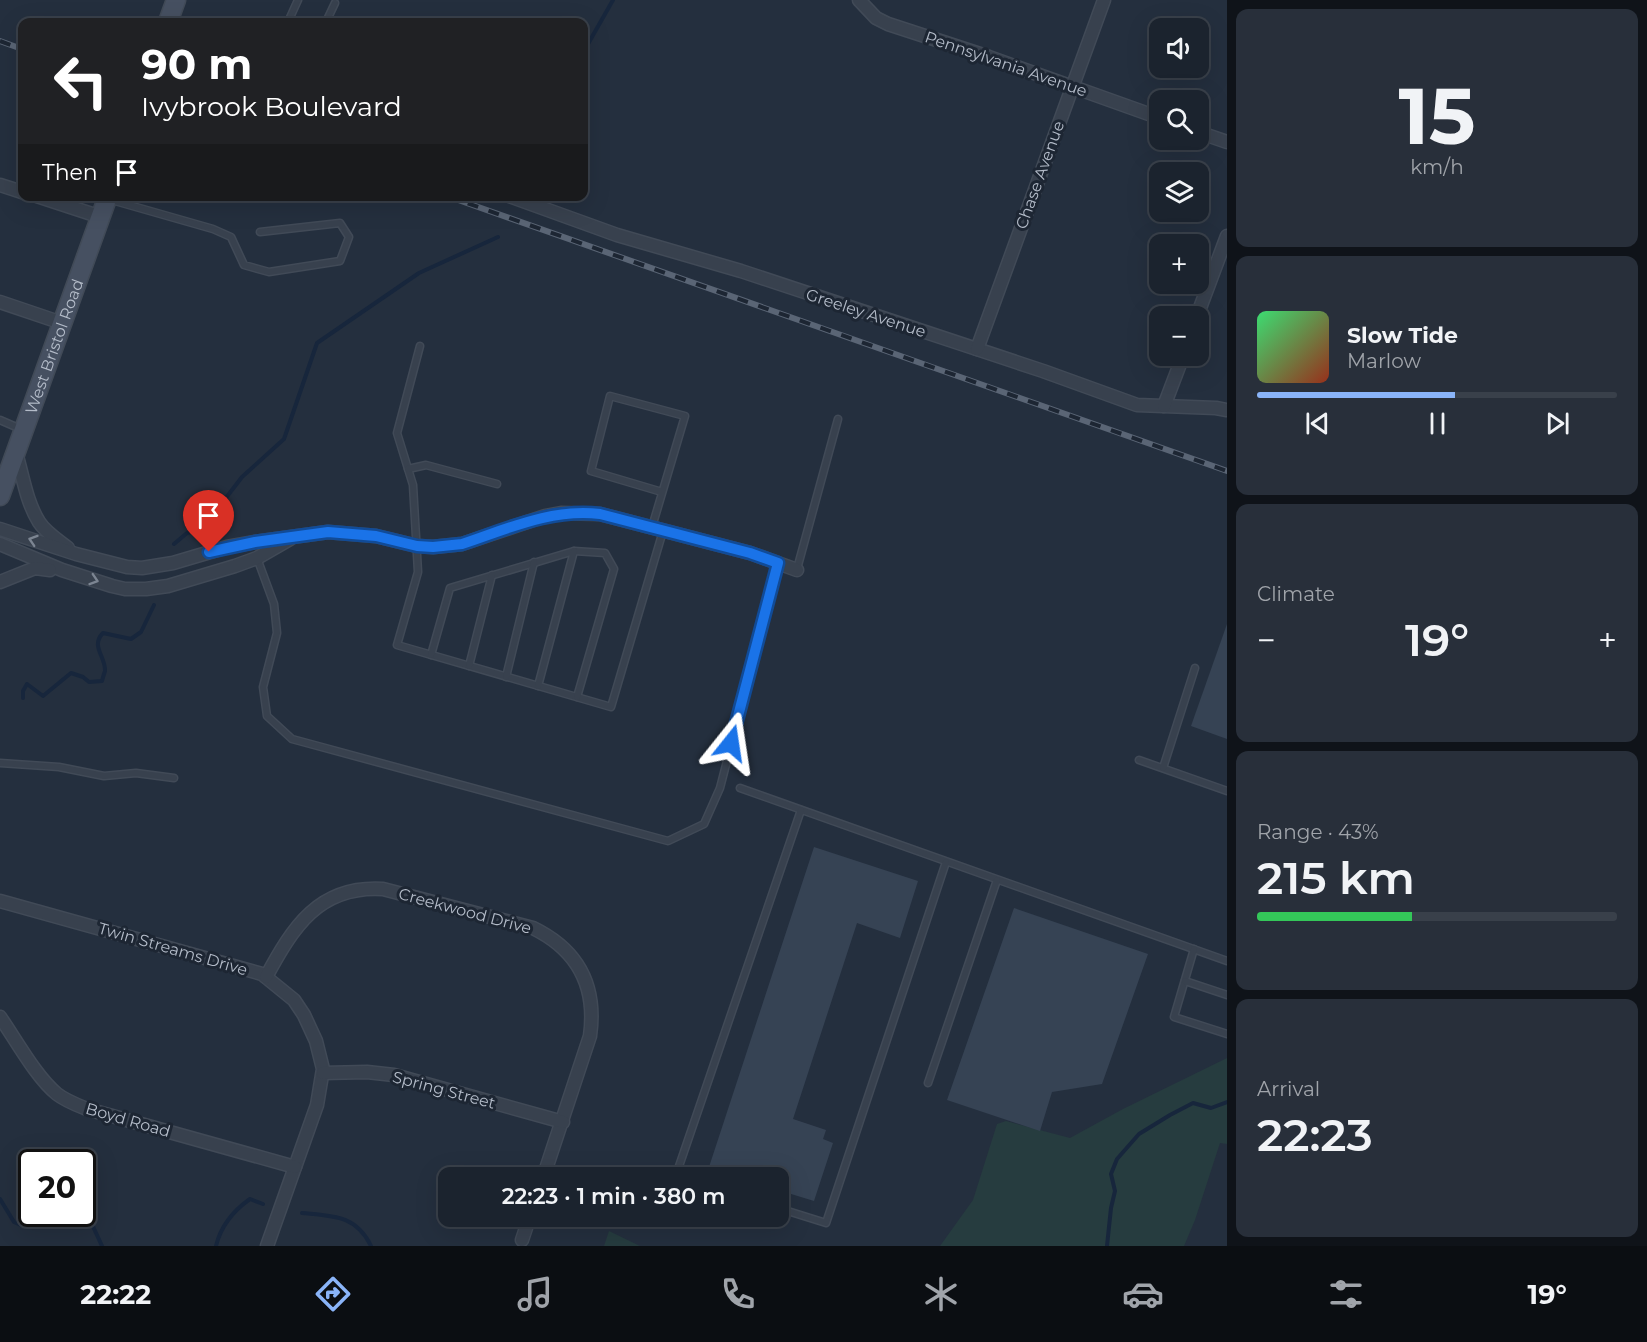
<!DOCTYPE html>
<html lang="en">
<head>
<meta charset="utf-8">
<style>
  body { margin:0; font-family:Montserrat,sans-serif; background:#282f3a; color:#f1f3f6; height:100vh; display:flex; flex-direction:column; font-size:22px; white-space:nowrap }
  * { box-sizing:border-box; margin:0 }
  p { font-size:20px; color:#a0a4aa }
  .icon { flex:none; width:33px; height:33px; fill:none; stroke:currentColor; stroke-width:2; stroke-linecap:round; stroke-linejoin:round }
  .map { position:relative; flex:1; overflow:hidden }
  .drawer { display:flex; flex-direction:column; gap:9px; padding:9px; background:#0f1319; width:420px }
  .drawer>* { flex:none }
  .hud { position:absolute; left:18px; top:18px; width:570px; height:183px; border-radius:12px; box-shadow:0 6px 24px #0002,0 0 0 2px #39404a; background:#202124; color:#fff; overflow:hidden }
  .tools { position:absolute; left:1149px; top:18px; display:grid; gap:12px }
  .tools a { display:grid; place-items:center; width:60px; height:60px; border-radius:12px; background:#1b232e; box-shadow:0 6px 24px #0002,0 0 0 2px #39404a; font-size:30px }
  .speed { position:absolute; left:18px; top:1149px; display:flex; gap:12px; font-size:30px; font-weight:700; text-align:center }
  .speed>* { display:grid; place-content:center; width:78px; height:78px; border-radius:50%; background:#1b232e; box-shadow:0 6px 24px #0002,0 0 0 2px #39404a; line-height:1 }
  .speed .limit { border:3px solid #111; border-radius:9px; background:#fff; color:#111 }
  .pin { position:absolute; display:grid; place-items:center; width:51px; height:51px; color:#fff; margin:-62px -26px; border-radius:50% 50% 50% 0; rotate:-45deg; box-shadow:0 0 6px #0007 }
  .pin .icon { rotate:45deg }
  .me { position:absolute; width:66px; margin:-33px; rotate:15deg; stroke-linejoin:round; filter:drop-shadow(0 0 4px #0008) }
  .turn { display:flex; align-items:center; gap:21px; height:126px; padding:0 24px; font-size:27px }
  .turn .icon { width:78px; height:78px; stroke-width:2.5 }
  .turn b { display:block; font-size:42px; line-height:51px }
  .then { display:flex; align-items:center; height:57px; padding:0 24px; background:#0003; gap:12px; font-size:22px }
  .big { font-size:45px; font-weight:600; line-height:1.1 }
  .drawer .card { flex:1; display:flex; flex-direction:column; justify-content:center; gap:9px; min-width:0; padding:0 21px; border-radius:12px; background:#282f3a }
  .drawer .dial { align-items:center; gap:0 }
  .dial b { font-size:78px; line-height:1 }
  .song { display:flex; align-items:center; gap:18px }
  .cover { width:72px; height:72px; border-radius:9px; background:linear-gradient(135deg,hsl(140 70% 55%),hsl(10 70% 35%)) }
  .played { height:6px; border-radius:3px; background:linear-gradient(90deg,#8ab4f8 55%,#39404a 55%) }
  .keys { display:flex; justify-content:space-around; direction:ltr }
  .heat { display:flex; justify-content:space-between; align-items:center; font-size:33px; direction:ltr }
  .charge { height:9px; border-radius:4px; background:linear-gradient(90deg,#34c759 43%,#39404a 0) }
  .trip { position:absolute; left:438px; top:1167px; width:351px; height:60px; border-radius:12px; background:#1b232e; box-shadow:0 6px 24px #0002,0 0 0 2px #39404a; font-weight:600; line-height:60px; text-align:center }
  .menu { display:flex; height:96px; justify-content:space-around; align-items:center; background:#0b0e12; color:#a0a4aa }
  .menu .icon { width:42px; height:42px }
  .menu .selected { color:#8ab4f8 }
  .menu b { font-size:27px; color:#f1f3f6 }
  main { display:flex; flex:1; min-height:0 }
  .map>svg:first-child { display:block }
</style>
</head>
<body>
<main>
<div class="map">
<svg width="1227" height="1246" viewBox="0 0 1227 1246">
  <rect width="100%" height="100%" fill="#242f3e"/>
  <!-- green -->
  <g fill="#263c3f">
    <polygon points="1227,1058 1227,1144 1220,1143 1195,1220 1184,1246 940,1246 973,1200 997,1124 1006,1121 1070,1138 1123,1109"/>
    <polygon points="609,1231 640,1246 604,1246"/>
  </g>
  <g fill="none" stroke-linecap="round" stroke-linejoin="round">
    <!-- stream -->
    <g stroke="#17263c" stroke-width="4">
      <polyline points="584,51 613,0"/>
      <polyline points="174,544 187,533 202,529 242,477 284,439 317,343 419,273 498,237"/>
      <path d="M23,698V691L27,684L43,696L71,673L83,677L89,682L102,681C103,677 104,674 105,671C106,657 90,646 103,633L131,639L141,632L154,605"/>
      <polyline points="0,1199 14,1222 23,1226 53,1214"/>
      <polyline points="82,1211 86,1211 102,1246"/>
      <path d="M302,1213C333,1216 356,1215 371,1246"/>
      <path d="M216,1246C221,1225 233,1211 250,1199L263,1204"/>
      <polyline points="1107,1246 1111,1208 1115,1191 1111,1174 1117,1159 1139,1134 1170,1115 1193,1103 1211,1108 1227,1102"/>
    </g>
  </g>
  <!-- building -->
  <g fill="#364354">
    <polygon points="1227,624 1227,739 1191,726"/>
    <polygon points="814,847 918,881 900,938 857,923 793,1119 826,1130 823,1139 833,1143 814,1201 778,1190 778,1178 742,1178 709,1167"/>
    <polygon points="1014,908 1148,954 1102,1084 1052,1092 1040,1131 947,1100"/>
  </g>
  <g fill="none" stroke-linecap="round" stroke-linejoin="round">
    <!-- service casing -->
    <g stroke="#414a57" stroke-width="9">
      <g id="service">
        <polyline points="288,22 298,0"/>
        <polyline points="326,22 335,3"/>
        <polyline points="108,199 213,229 231,237 244,265 269,272 340,261 349,237 340,223 260,232"/>
        <polyline points="420,346 397,433 413,485 418,572 397,645 611,707 663,531"/>
        <polyline points="0,420 23,430"/>
        <polyline points="408,469 426,465 497,484"/>
        <polyline points="652,527 685,416 610,396 591,471 662,492"/>
        <polyline points="257,558 274,604 277,633 263,687 267,716 292,739 668,841 704,824 720,788 778,563"/>
        <polyline points="797,569 838,419"/>
        <polyline points="431,655 450,588 574,551 605,553 614,569 577,697"/>
        <polyline points="469,666 492,575"/>
        <polyline points="506,677 534,562"/>
        <polyline points="538,686 574,551"/>
        <polyline points="1139,760 1227,791"/>
        <polyline points="0,763 59,767 104,776 136,773 174,778"/>
        <polyline points="1163,768 1195,668"/>
        <polyline points="740,788 1227,961"/>
        <polyline points="1194,949 1174,1017 1227,1034"/>
        <polyline points="1185,981 1227,995"/>
        <polyline points="928,1083 997,880"/>
        <polyline points="685,1178 676,1175 801,810"/>
        <polyline points="778,1208 826,1223 946,862"/>
      </g>
    </g>
    <!-- minor casing -->
    <g stroke="#414a57" stroke-width="15">
      <g id="minor">
        <polyline points="859,0 876,18 888,24 989,57 1160,118"/>
        <polyline points="1198,132 1227,142"/>
        <polyline points="0,185 22,192"/>
        <polyline points="37,196 101,217"/>
        <polyline points="509,196 617,235 741,271 1043,371 1137,405 1216,408 1227,410"/>
        <polyline points="0,302 62,323"/>
        <polyline points="1197,316 1227,236"/>
        <polyline points="977,349 1104,0"/>
        <polyline points="1164,406 1183,356"/>
        <path d="M16,453C23,476 26,501 39,522C46,533 58,540 68,548"/>
        <polyline points="0,529 76,554 127,567 142,568 173,563 227,547 255,542 328,532 376,536 417,546 433,547 462,544 545,516 561,513 600,514 750,553 797,570"/>
        <polyline points="0,544 62,570 112,586 125,589 146,589 168,586 235,566 257,558 290,539"/>
        <polyline points="0,582 35,568 50,570"/>
        <polyline points="0,901 262,974 294,1000 304,1015 316,1041 323,1069 317,1105 267,1246"/>
        <path d="M266,977C293,927 319,885 383,889L533,928C578,950 597,986 590,1036L543,1178"/>
        <path d="M0,1017C16,1040 36,1077 57,1094C66,1101 77,1105 87,1109L295,1167"/>
        <polyline points="323,1073 367,1072 394,1075 563,1122"/>
        <polyline points="522,1240 530,1216"/>
      </g>
    </g>
    <!-- secondary casing -->
    <g stroke="#414a57" stroke-width="21">
      <g id="secondary">
        <polyline points="168,22 176,0"/>
        <path id="s1" d="M0,496L108,196"/>
      </g>
    </g>
    <!-- service -->
    <use href="#service" stroke="#38414e" stroke-width="6"/>
    <!-- minor -->
    <use href="#minor" stroke="#38414e" stroke-width="12"/>
    <!-- secondary -->
    <use href="#secondary" stroke="#465061" stroke-width="18"/>
    <!-- rail casing -->
    <g stroke="#5a6575" stroke-width="6">
      <g id="rail">
        <polyline points="0,41 22,49"/>
        <polyline points="447,196 1227,471"/>
      </g>
    </g>
    <!-- rail -->
    <use href="#rail" stroke="#1d2633" stroke-width="4" stroke-dasharray="11" stroke-linecap="butt"/>
  </g>
  <!-- one-way arrows -->
  <defs><path id="oneway-chevron" d="M-2-3.5L2.5 0L-2 3.5" fill="none" stroke-width="1.6" stroke-linecap="round" stroke-linejoin="round" transform="scale(1.5)"/></defs>
  <g stroke="#7c8592">
    <use href="#oneway-chevron" transform="translate(33 540) rotate(-162)"/>
    <use href="#oneway-chevron" transform="translate(94 580) rotate(18)"/>
  </g>
  <g fill="none" stroke-linecap="round" stroke-linejoin="round">
    <!-- route casing -->
    <g stroke="#114b97" stroke-width="15">
      <path id="route" d="M209,552L255,542L328,532L376,536L417,546L433,547L462,544C507,529 552,508 600,514L750,553L778,563L731,743"/>
    </g>
    <!-- route -->
    <use href="#route" stroke="#1a73e8" stroke-width="10"/>
  </g>
  <g text-anchor="middle" dominant-baseline="central" stroke-width="6" stroke-linejoin="round" paint-order="stroke">
    <!-- street labels -->
    <g font-size="16" fill="#b4bcc9" stroke="#1d2633">
      <text transform="translate(1006 64) rotate(19)">Pennsylvania Avenue</text>
      <text transform="translate(1040 175) rotate(-70)">Chase Avenue</text>
      <text transform="translate(866 313) rotate(18)">Greeley Avenue</text>
      <text stroke="none"><textPath href="#s1" startOffset="159">West Bristol Road</textPath></text>
      <text transform="translate(465 911) rotate(15)">Creekwood Drive</text>
      <text transform="translate(173 949) rotate(16)">Twin Streams Drive</text>
      <text transform="translate(444 1090) rotate(15)">Spring Street</text>
      <text transform="translate(128 1120) rotate(16)">Boyd Road</text>
    </g>
  </g>
</svg>
<div class="tools">
<a><svg class="icon" aria-label="sound" viewBox="0 0 24 24"><path d="M4 9h4l5-4v14l-5-4H4zM17 9q2 3 0 6"/></svg></a>
<a><svg class="icon" aria-label="search" viewBox="0 0 24 24"><circle cx="10" cy="10" r="6"/><path d="M15 15l6 6"/></svg></a>
<a><svg class="icon" aria-label="layers" viewBox="0 0 24 24"><path d="M12 4l9 5-9 5-9-5zM3 14l9 5 9-5"/></svg></a>
<a>+</a>
<a>−</a>
</div>
<div class="speed"><div class="limit">20</div></div>
<div class="pin" style="left:209px;top:552px;background:#d93025"><svg class="icon" aria-label="arrive" viewBox="0 0 24 24"><path d="M6 21V4h12l-3 4 3 4H6"/></svg></div>
<svg class="me" style="left:731px;top:743px" viewBox="-20 -20 40 40"><path d="M0-17L14 15 0 8-14 15z" fill="#1a73e8" stroke="#fff" stroke-width="4"/></svg>
<div class="trip">22:23 · 1 min · 380 m</div>
<div class="hud">
<div class="turn"><svg class="icon" aria-label="left" viewBox="0 0 24 24"><path d="M17 20v-9H6M10 6l-5 5 5 5"/></svg><div><b>90 m</b>Ivybrook Boulevard</div></div>
<div class="then">Then<svg class="icon" aria-label="arrive" viewBox="0 0 24 24"><path d="M6 21V4h12l-3 4 3 4H6"/></svg></div>
</div>
</div>
<section class="drawer">
<div class="card dial"><b>15</b><p>km/h</p></div>
<div class="card">
<div class="song"><i class="cover"></i><div><b>Slow Tide</b><p>Marlow</p></div></div>
<div class="played"></div>
<div class="keys"><svg class="icon" aria-label="previous" viewBox="0 0 24 24"><path d="M18 5L8 12l10 7zM5 5v14"/></svg><svg class="icon" aria-label="pause" viewBox="0 0 24 24"><path d="M8 5v14M16 5v14"/></svg><svg class="icon" aria-label="next" viewBox="0 0 24 24"><path d="M6 5l10 7-10 7zM19 5v14"/></svg></div>
</div>
<div class="card"><p>Climate</p>
<div class="heat"><a>−</a><b class="big">19°</b><a>+</a></div>
</div>
<div class="card"><p>Range · 43%</p><b class="big">215 km</b><div class="charge"></div></div>
<div class="card"><p>Arrival</p><b class="big">22:23</b></div>
</section>
</main>
<nav class="menu">
<b>22:22</b>
<svg class="icon selected" aria-label="directions" viewBox="0 0 24 24"><path d="M12 3l9 9-9 9-9-9zM9 14v-3h6M13 9l2 2-2 2"/></svg>
<svg class="icon" aria-label="music" viewBox="0 0 24 24"><path d="M9 18V5l10-2v13"/><circle cx="6" cy="18" r="3"/><circle cx="16" cy="16" r="3"/></svg>
<svg class="icon" aria-label="phone" viewBox="0 0 24 24"><path d="M5 4h4l2 5-3 2q2 4 5 5l2-3 5 2v4C11 20 4 13 5 4z"/></svg>
<svg class="icon" aria-label="climate" viewBox="0 0 24 24"><path d="M12 3v18M4 7l16 10M4 17L20 7"/></svg>
<svg class="icon" aria-label="car" viewBox="0 0 24 24"><path d="M5 17H2v-5l4-1 3-4h7l3 4 3 1v5h-3M9 17h6M6 11h13"/><circle cx="7" cy="17" r="2"/><circle cx="17" cy="17" r="2"/></svg>
<svg class="icon" aria-label="filters" viewBox="0 0 24 24"><path d="M4 7h16M4 17h16"/><circle cx="9" cy="7" r="2"/><circle cx="15" cy="17" r="2"/></svg>
<b>19°</b>
</nav>
</body>
</html>
